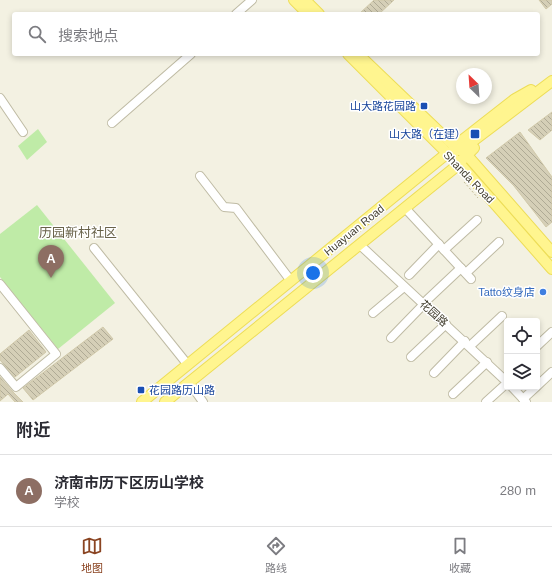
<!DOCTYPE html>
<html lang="zh">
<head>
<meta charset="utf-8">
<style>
  :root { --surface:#fff; --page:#f7f7f7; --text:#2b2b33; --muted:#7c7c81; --line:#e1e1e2; --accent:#8a4422 }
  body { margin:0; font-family:Arial,"Noto Sans SC",sans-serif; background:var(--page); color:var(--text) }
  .controls { position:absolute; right:12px; bottom:12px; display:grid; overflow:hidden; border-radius:4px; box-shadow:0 2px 6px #0003 }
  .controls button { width:36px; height:36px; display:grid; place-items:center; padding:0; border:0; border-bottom:1px solid var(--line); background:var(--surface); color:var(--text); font:20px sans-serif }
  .compass { position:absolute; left:456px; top:68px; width:36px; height:36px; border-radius:50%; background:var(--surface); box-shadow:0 2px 6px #0003; rotate:335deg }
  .you { position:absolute; left:313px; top:273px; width:14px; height:14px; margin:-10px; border:3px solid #fff; border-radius:50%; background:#1a73e8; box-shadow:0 0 0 6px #1a73e833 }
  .badge { display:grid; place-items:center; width:26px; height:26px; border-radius:50%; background:var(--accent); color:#fff; font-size:13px; font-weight:700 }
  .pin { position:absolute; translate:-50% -33px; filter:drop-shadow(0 1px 2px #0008) }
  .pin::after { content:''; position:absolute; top:21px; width:14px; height:12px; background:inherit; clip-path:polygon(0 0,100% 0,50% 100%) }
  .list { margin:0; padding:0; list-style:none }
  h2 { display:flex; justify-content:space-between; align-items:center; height:52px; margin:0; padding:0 16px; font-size:17px }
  h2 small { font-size:13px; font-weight:400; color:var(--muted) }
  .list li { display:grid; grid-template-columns:26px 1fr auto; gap:12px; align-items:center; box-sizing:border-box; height:72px; padding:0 16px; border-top:1px solid var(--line) }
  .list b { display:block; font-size:15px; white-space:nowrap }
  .list p { margin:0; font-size:13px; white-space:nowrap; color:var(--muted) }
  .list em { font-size:13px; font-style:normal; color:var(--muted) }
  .icon { flex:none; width:22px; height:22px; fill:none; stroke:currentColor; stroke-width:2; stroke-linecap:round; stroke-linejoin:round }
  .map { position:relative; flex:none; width:552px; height:402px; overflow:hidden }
  .search { position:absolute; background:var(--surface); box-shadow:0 2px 6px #0003; left:12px; right:12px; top:12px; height:44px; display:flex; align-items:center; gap:10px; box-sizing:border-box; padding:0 14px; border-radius:4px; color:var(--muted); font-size:15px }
  .sheet { height:124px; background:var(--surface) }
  nav { display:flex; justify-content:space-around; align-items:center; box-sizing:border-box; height:56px; border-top:1px solid var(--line); background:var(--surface); font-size:11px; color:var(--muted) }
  nav a { display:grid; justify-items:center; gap:2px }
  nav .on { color:var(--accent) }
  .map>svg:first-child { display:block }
</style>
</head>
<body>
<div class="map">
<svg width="552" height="402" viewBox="0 0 552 402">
  <defs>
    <pattern id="building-back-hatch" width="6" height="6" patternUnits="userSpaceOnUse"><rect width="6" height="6" fill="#d5cfb7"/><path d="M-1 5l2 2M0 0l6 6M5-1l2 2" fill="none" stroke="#afaa95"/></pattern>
  </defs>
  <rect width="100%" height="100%" fill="#f3f1e2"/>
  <g fill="#bfeba7">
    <path d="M38 129 47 142 27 160 18 146Z"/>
    <path d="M37 205 115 303 58 349 0 277V234Z"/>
  </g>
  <g fill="url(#building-back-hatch)" stroke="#d1c9aa">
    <path d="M374 0H394L379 14H359Z"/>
    <path d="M539 0H552V4L546 9Z"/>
    <path d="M552 112V130L540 140 528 130Z"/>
    <path d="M520 132 552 177V222L546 227 514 186 486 158Z"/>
    <path d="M103 327 113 339 33 400 23 388Z"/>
    <path d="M29 330 46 352 15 377 0 360V354Z"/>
    <path d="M0 377 12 391 23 402H15L8 394 0 401Z"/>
  </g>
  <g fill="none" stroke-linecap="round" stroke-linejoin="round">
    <g stroke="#bfbba4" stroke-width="10">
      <g id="minor">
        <path d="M236 14 252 0"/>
        <path d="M0 98 23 132"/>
        <path d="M112 123 191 54"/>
        <path d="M200 176 224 207 236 208 291 281"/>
        <path d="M405 208 471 279"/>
        <path d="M360 245 507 382"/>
        <path d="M94 248 188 365"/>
        <path d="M444 250 477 220"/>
        <path d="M466 273 499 242"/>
        <path d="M409 275 439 244"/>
        <path d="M0 284 56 354 16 387 0 368"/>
        <path d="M427 300 461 268"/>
        <path d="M373 313 404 287"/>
        <path d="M391 338 424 304"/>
        <path d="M470 346 502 316"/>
        <path d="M537 346 552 332"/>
        <path d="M411 357 446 324"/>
        <path d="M434 373 465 341"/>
        <path d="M189 382 203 402"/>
        <path d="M537 386 552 372"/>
        <path d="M512 387 526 402"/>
        <path d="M453 394 487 362"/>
        <path d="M523 399 536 387"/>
        <path d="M486 402 507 383"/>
      </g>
    </g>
    <g stroke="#eddd57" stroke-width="12">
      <g id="major">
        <path d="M294 0 308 14"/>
        <path d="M305 0 319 14"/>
        <path d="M348 54 444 150 459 163 552 269"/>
        <path d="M358 54 452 144 466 154 552 252"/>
        <path d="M449 141 460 142 515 99 531 90"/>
        <path d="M142 402 445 155 465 147 552 81"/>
        <path d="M165 402 453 169 474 148"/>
      </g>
    </g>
    <path stroke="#c2bb95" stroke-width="1" stroke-dasharray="2 2" stroke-linecap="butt" d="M464 182 478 198"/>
    <use href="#minor" stroke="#fff" stroke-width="8"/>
    <use href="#major" stroke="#fff58f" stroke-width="10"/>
  </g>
  <g fill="#1a4fb4" stroke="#fff" stroke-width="1.5">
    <rect x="420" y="102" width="8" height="8" rx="2"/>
    <rect x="470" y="129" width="10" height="10" rx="2"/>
    <rect x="137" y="386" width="8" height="8" rx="2"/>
  </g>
  <circle fill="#3f7fe0" stroke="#fff" stroke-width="1.5" cx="543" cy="292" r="4"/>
  <g text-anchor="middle" stroke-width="3" stroke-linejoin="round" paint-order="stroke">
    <g font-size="11" fill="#164399" stroke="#fff" text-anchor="end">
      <text x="416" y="110">山大路花园路</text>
      <text x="466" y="138">山大路（在建）</text>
      <text x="149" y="394" text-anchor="start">花园路历山路</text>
    </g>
    <g font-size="11" fill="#454132" stroke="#fff">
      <text transform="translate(469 177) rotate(46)" y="4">Shanda Road</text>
      <text transform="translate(354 230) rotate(-39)" y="4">Huayuan Road</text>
      <text transform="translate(434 313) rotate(42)" y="4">花园路</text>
    </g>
    <g font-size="11" fill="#366cbe" stroke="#fff" text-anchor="end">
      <text x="535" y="296">Tatto纹身店</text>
    </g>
    <g font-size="13" fill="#686249" stroke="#fff">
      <text x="78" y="237">历园新村社区</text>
    </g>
  </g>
</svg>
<div class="controls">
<button><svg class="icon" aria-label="locate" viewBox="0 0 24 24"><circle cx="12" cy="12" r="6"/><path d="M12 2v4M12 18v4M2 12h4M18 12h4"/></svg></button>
<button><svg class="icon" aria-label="layers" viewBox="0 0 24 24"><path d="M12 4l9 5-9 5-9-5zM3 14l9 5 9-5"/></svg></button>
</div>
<svg class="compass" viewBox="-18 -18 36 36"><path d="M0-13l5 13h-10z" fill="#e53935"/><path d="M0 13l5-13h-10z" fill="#7c7c81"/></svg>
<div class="you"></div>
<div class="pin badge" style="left:51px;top:278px;background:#8d6e63">A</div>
<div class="search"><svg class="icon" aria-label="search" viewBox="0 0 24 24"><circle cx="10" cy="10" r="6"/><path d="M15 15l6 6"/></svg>搜索地点</div>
</div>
<section class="sheet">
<h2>附近<small></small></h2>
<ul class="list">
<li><span class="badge" style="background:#8d6e63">A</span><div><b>济南市历下区历山学校</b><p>学校</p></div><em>280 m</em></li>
</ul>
</section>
<nav>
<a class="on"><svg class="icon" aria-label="map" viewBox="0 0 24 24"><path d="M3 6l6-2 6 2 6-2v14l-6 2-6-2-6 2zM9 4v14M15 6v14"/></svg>地图</a>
<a><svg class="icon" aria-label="directions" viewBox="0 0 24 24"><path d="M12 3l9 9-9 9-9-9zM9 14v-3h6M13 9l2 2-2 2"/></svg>路线</a>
<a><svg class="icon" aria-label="saved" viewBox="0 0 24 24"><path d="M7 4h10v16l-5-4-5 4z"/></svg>收藏</a>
</nav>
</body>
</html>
